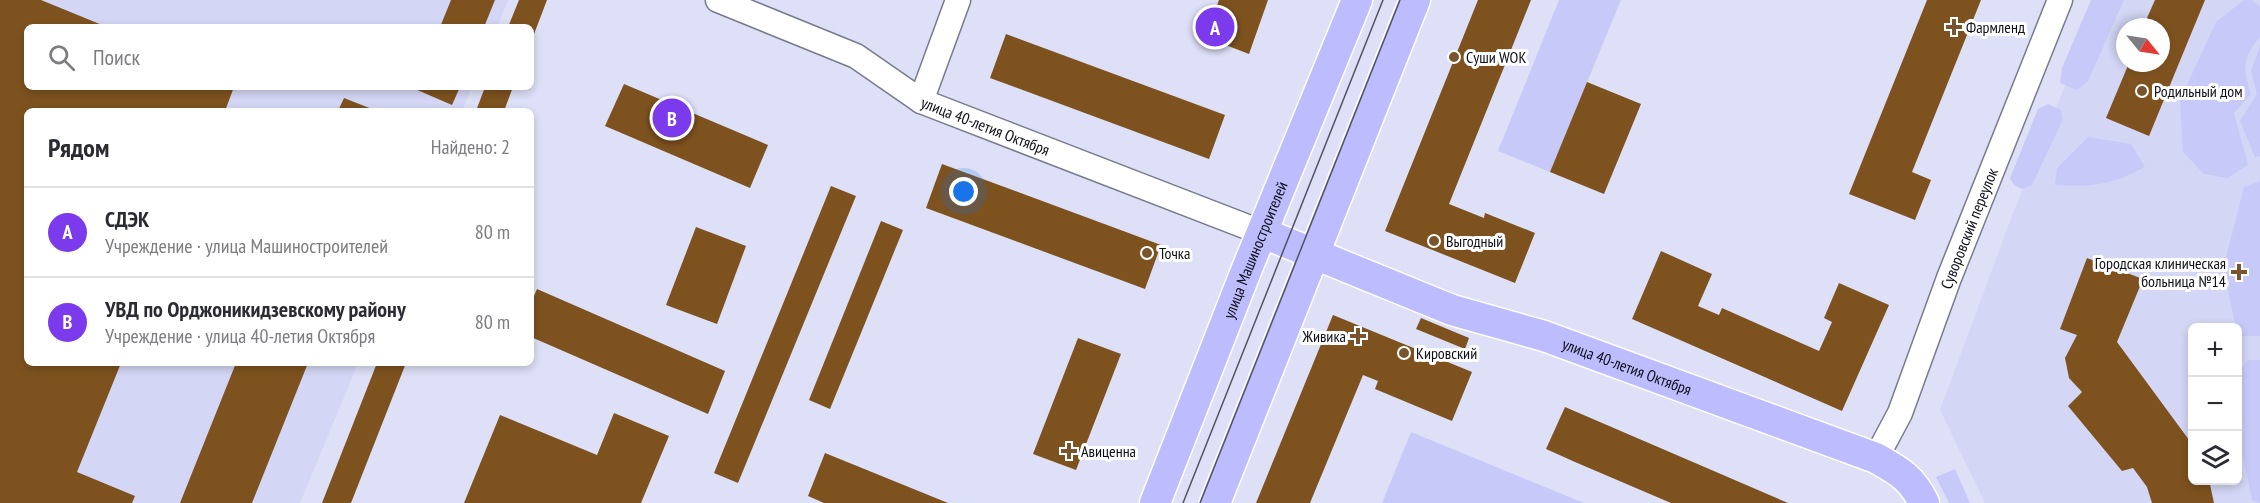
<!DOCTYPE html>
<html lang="ru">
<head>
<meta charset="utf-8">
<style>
  :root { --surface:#fff; --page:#f7f7f7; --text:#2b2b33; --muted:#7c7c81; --line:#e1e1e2; --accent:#7c3aed }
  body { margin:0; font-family:"PT Sans Narrow",sans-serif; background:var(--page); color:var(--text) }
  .controls { position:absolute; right:18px; bottom:18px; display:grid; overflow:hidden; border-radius:9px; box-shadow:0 3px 9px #0003 }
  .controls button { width:54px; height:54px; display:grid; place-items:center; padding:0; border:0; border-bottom:2px solid var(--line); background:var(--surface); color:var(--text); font:30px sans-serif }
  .compass { position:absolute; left:2116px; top:18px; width:54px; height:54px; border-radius:50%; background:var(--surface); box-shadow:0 3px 9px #0003; rotate:120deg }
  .you { position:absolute; left:964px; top:192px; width:21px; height:21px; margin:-15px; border:4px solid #fff; border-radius:50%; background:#1a73e8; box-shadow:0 0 0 9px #1a73e833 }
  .badge { display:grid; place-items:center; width:39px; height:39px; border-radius:50%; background:var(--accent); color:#fff; font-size:20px; font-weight:700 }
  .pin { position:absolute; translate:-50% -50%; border:3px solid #fff; box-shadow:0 2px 6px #0006 }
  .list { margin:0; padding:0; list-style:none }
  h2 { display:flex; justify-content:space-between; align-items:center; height:78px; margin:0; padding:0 24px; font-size:26px }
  h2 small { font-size:20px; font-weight:400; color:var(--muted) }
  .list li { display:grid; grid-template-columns:39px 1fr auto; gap:18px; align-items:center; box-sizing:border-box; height:90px; padding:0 24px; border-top:2px solid var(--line) }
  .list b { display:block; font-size:22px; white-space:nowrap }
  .list p { margin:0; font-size:20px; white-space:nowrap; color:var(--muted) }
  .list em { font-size:20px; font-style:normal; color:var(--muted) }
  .icon { flex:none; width:33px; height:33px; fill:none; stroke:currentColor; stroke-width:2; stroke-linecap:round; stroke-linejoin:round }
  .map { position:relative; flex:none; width:2260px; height:503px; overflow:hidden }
  .search { position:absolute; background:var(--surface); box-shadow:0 3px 9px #0003; left:24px; top:24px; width:510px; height:66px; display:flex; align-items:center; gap:15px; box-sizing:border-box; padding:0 21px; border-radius:9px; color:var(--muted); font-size:22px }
  .panel { position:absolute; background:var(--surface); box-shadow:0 3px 9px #0003; left:24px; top:108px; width:510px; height:258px; border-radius:9px }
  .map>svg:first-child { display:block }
</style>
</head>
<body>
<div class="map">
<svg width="2260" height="503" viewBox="0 0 2260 503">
  <rect width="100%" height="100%" fill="#dde0f6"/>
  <g fill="#d3d6f4" fill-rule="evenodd">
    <path d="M0 0H508L497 27H27V87H472L462 111H27V363H358L300 503H0Z"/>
    <path d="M2100 0H2260V503H1985L1940 410 2012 216ZM2125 27H2161V63H2125ZM2192 328H2238V480H2192Z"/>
  </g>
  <g fill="#c7caf9">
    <path d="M1559 0H1621L1550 172 1498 151Z"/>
    <path d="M2091 0H2124L2088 81 2077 90 2060 83 2062 68Z"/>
    <path d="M2244 0H2252L2260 7V37C2242 57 2243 70 2251 94L2234 113 2248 165 2227 178 2204 174 2183 152 2180 100 2216 22Z"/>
    <path d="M2260 46V156L2255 157 2240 121 2257 94 2251 71Z"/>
    <path d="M2048 104 2061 110 2063 119 2032 185 2022 189 2014 185 2010 178 2038 109Z"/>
    <path d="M2088 137 2131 144 2145 167C2110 185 2094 187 2055 185L2057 168Z"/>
    <path d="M2260 181V336H2238L2223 269 2244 187Z"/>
    <path d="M2247 360H2260V503L2252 500 2241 447 2243 431 2238 383V375Z"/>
    <path d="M1411 432 1584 503H1382Z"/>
    <path d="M1955 469 1970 503H1949L1936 477Z"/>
  </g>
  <g fill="#7d521f">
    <path d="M0 0H41L107 27H27V87H234L225 111H27V363H121L77 472 135 496 132 503H0Z"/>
    <path d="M451 0H495L484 27H440Z"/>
    <path d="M519 0H547L531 42V27H508Z"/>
    <path d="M1219 0H1268L1249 54 1205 37Z"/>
    <path d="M1478 0H1531L1449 204 1484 218 1485 213 1535 233 1515 283 1385 231Z"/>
    <path d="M1927 0H1981L1912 172 1931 180 1915 220 1849 194Z"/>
    <path d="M2155 0H2205L2149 136 2106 118 2129 63H2161V27H2143Z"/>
    <path d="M1006 34 1225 115 1209 159 990 78Z"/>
    <path d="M1587 82 1641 104 1604 194 1550 172Z"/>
    <path d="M624 84 768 145 750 188 605 126Z"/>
    <path d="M416 87H460L452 105 415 89Z"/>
    <path d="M485 87H513L504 111H476Z"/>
    <path d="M344 98 377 111H338Z"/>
    <path d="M942 164 1161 245 1145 289 926 208Z"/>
    <path d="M831 186 856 196 738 483 714 473Z"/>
    <path d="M881 221 903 230 830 409 809 400Z"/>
    <path d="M696 227 746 246 717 324 666 305Z"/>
    <path d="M1661 251 1712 274 1698 306 1719 315 1722 308 1819 351 1832 322 1824 318 1839 283 1889 305 1842 411 1632 319Z"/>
    <path d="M2087 258 2143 279 2117 342 2192 444V480H2209L2214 503H2152L2147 487 2133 468 2122 471 2068 406 2082 392 2069 378 2065 358 2077 335 2060 329Z"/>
    <path d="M537 289 725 371 708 414 531 337V303Z"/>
    <path d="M1333 315 1472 372 1452 421 1375 389 1378 381 1363 375 1310 503H1256Z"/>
    <path d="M1421 318 1469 338 1465 349 1416 329Z"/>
    <path d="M1078 338 1121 354 1076 470 1033 454Z"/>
    <path d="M236 363H308L252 503H180Z"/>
    <path d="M377 363H406L351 503H322Z"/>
    <path d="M1565 407 1788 503H1671L1575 462 1546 449Z"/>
    <path d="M614 413 669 436 641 503H464L500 415 597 455Z"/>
    <path d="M825 453 948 503H824L808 496Z"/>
  </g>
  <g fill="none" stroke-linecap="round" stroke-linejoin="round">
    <g stroke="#787a8e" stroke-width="27">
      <g id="minor">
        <path id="s1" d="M718 0 856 56 921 101 1263 233"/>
        <path d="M921 101 958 0"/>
        <path id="s2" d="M1876 458 1900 413 1949 278 2060 0"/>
      </g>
    </g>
    <g stroke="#fff" stroke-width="33">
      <g id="major">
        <path id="s3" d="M1263 233 1452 310 1544 336 1876 458C1899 471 1912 478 1924 503"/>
        <path id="s4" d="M1155 503 1246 271 1357 0"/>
        <path d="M1215 503 1415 0"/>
      </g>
    </g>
    <use href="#minor" stroke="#fff" stroke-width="24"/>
    <use href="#major" stroke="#bcbcfe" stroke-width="30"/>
    <g stroke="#525460" stroke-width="1.5">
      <path d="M1183 503 1383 0"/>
      <path d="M1200 503 1400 0"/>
    </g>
  </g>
  <g fill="#78552e" stroke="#fff" stroke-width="2">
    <path d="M1951 18h6v6h6v6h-6v6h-6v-6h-6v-6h6z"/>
    <circle cx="1454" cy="57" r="6"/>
    <circle cx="2142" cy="91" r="6"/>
    <circle cx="1434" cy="241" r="6"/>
    <circle cx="1147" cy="253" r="6"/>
    <path d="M2236 263h6v6h6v6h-6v6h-6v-6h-6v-6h6z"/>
    <path d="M1355 327h6v6h6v6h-6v6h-6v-6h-6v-6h6z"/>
    <circle cx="1404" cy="353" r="6"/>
    <path d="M1066 442h6v6h6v6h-6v6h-6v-6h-6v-6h6z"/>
  </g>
  <g text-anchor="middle" stroke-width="6" stroke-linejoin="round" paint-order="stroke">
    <g font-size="16" fill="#0e0f16" stroke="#fff" text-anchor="start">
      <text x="1966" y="33">Фармленд</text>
      <text x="1466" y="63">Суши WOK</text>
      <text x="2154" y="97">Родильный дом</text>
      <text x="1446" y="247">Выгодный</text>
      <text x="1159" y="259">Точка</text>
      <text x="2226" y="269" text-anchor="end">Городская клиническая<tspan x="2226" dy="18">больница №14</tspan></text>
      <text x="1346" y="342" text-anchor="end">Живика</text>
      <text x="1416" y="359">Кировский</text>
      <text x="1081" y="457">Авиценна</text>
    </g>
    <g font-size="16" fill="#0e0f16" stroke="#fff">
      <text dy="6" stroke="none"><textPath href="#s1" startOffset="297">улица 40-летия Октября</textPath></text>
      <text dy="6" stroke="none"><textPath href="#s2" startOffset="248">Суворовский переулок</textPath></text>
      <text dy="6" stroke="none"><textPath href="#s4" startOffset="272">улица Машиностроителей</textPath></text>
      <text dy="6" stroke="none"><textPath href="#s3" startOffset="388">улица 40-летия Октября</textPath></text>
    </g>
  </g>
</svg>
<div class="controls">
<button>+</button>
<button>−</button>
<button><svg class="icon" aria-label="layers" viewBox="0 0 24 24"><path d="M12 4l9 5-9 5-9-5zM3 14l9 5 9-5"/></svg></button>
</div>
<svg class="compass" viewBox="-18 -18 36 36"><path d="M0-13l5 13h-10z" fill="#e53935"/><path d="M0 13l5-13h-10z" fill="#7c7c81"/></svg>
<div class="you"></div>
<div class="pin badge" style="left:1215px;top:27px">A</div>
<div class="pin badge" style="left:672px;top:118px">B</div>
<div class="search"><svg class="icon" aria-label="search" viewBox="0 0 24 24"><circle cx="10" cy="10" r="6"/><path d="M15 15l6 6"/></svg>Поиск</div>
<section class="panel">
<h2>Рядом<small>Найдено: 2</small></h2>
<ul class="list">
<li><span class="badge">A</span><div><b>СДЭК</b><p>Учреждение · улица Машиностроителей</p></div><em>80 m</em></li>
<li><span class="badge">B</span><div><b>УВД по Орджоникидзевскому району</b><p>Учреждение · улица 40-летия Октября</p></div><em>80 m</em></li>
</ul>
</section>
</div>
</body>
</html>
